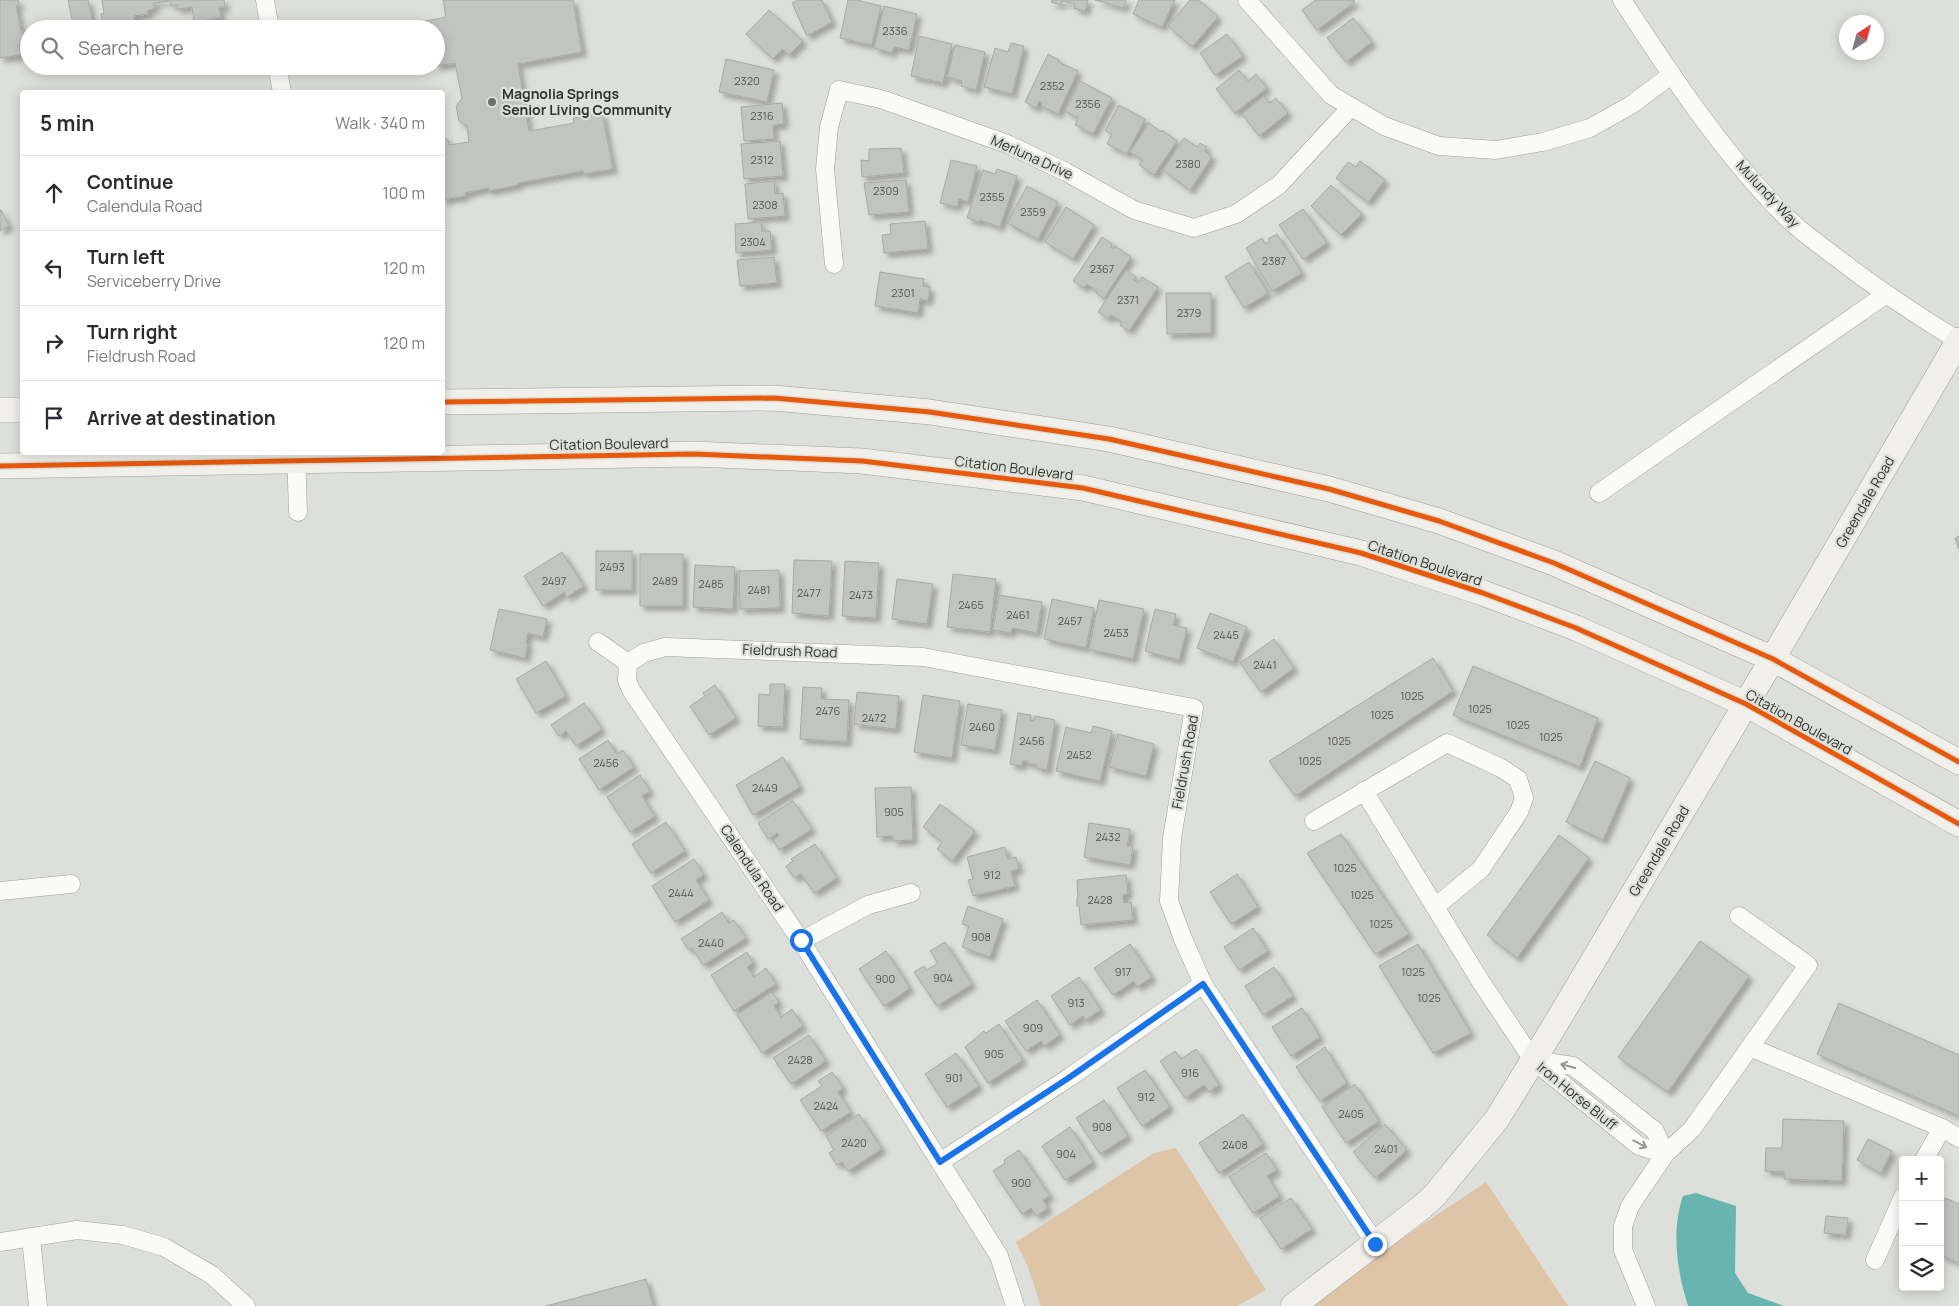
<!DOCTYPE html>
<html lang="en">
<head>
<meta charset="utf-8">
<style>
  :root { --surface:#fff; --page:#f2f2f3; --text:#2b2b33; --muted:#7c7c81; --line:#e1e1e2 }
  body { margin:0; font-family:Manrope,sans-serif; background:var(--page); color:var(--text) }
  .controls { position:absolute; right:15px; bottom:15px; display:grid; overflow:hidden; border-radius:5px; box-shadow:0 2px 12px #0003 }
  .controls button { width:45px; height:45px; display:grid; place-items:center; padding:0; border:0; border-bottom:1px solid var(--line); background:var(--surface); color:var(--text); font:25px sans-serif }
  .compass { position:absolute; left:1839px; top:15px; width:45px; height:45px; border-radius:50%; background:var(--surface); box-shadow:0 2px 12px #0003; rotate:36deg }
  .stop { position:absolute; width:15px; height:15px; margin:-11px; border:4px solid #1a73e8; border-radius:50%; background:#fff }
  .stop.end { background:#1a73e8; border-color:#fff; box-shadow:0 1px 5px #0008 }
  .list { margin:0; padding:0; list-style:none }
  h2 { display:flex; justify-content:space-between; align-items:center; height:65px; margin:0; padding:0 20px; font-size:21px }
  h2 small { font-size:16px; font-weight:400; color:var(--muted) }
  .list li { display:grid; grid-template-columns:32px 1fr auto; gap:15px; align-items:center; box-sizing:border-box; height:75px; padding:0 20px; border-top:1px solid var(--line) }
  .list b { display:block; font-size:19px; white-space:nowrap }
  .list p { margin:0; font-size:16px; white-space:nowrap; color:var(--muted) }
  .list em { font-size:16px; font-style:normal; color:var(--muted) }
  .icon { flex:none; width:28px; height:28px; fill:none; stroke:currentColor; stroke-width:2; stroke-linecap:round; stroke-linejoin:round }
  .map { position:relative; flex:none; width:1959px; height:1306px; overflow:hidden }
  .search { position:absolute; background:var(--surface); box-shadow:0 2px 12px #0003; left:20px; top:20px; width:425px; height:55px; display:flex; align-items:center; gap:12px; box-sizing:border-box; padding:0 18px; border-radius:28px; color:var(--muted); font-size:19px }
  .panel { position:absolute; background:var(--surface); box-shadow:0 2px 12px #0003; left:20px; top:90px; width:425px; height:365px; border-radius:5px }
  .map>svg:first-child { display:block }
</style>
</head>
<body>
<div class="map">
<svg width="1959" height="1306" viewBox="0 0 1959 1306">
  <defs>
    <filter id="shadow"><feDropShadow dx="4.5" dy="4.5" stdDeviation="2.5" flood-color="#0004"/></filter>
  </defs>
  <rect width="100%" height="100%" fill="#dddfda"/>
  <g fill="#dec5a8">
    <path d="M1176 1148 1266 1290 1237 1306H1041L1028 1267 1016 1242 1154 1153Z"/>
    <path d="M1486 1182 1568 1306H1310L1365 1263Z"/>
  </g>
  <path fill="#67b4b0" d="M1696 1193 1736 1206 1735 1273 1748 1293 1784 1306H1688C1677 1271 1671 1231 1683 1196Z"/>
  <g fill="#c2c4c1" stroke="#a8aaa7" filter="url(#shadow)">
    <path d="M0 0H18L19 5H16L21 31 23 30 25 43 19 44 21 55 0 58Z"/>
    <path d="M68 0H88L94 29H74Z"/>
    <path d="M102 0H224L225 7H219L221 18 194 22 192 7 178 9V5L171 6 170 1 154 3V9L147 10 148 14 134 16 136 29H110L109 24 103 25 101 14 104 13Z"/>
    <path d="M443 0H573L582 52 518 64 529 131 574 123 573 118 602 113 613 169 584 174 583 171 518 183V185L489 191 488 188 465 193V196L442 200V136L448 140 449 145 469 142 467 126 459 121 456 106 462 98 455 63 436 66V29H424L422 22 446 17Z"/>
    <path d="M798 0H822L832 22 807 36 792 3Z"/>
    <path d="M848 0H857L881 6 872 45 840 38Z"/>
    <path d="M1052 0H1088L1085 11 1074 8 1075 4 1062 1 1061 5 1051 2Z"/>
    <path d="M1095 0H1126L1124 8Z"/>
    <path d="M1139 0H1175L1162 27 1133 14Z"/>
    <path d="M1190 0H1199L1218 17 1192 47 1168 26Z"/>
    <path d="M1315 0H1353L1355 2 1317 30 1302 10Z"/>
    <path d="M884 6 917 14 909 50 894 47 892 53 874 48Z"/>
    <path d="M769 10 803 41 789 55 782 49 773 59 746 34Z"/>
    <path d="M1353 18 1372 42 1346 62 1327 38Z"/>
    <path d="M1227 34 1243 56 1215 75 1200 53Z"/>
    <path d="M919 36 952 44 943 83 911 76Z"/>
    <path d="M1011 43 1024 46 1012 94 984 87 995 48 1008 52Z"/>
    <path d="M955 45 985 52 976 90 961 86 962 81 947 77Z"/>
    <path d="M1048 54 1059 60 1058 62 1078 71 1058 114 1041 106 1042 103 1039 101 1036 108 1025 102Z"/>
    <path d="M726 59 774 70 767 102 719 92Z"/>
    <path d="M1239 70 1248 81 1256 74 1267 88 1235 113 1216 89Z"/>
    <path d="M1080 81 1112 98 1093 134 1075 125 1078 118 1065 111Z"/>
    <path d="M1264 96 1270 103 1276 98 1288 113 1259 136 1242 114Z"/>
    <path d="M782 103 784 124 773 125 774 139 744 141 741 107Z"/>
    <path d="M1119 105 1145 119 1127 154 1107 144 1112 134 1105 131Z"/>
    <path d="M1149 123 1161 132 1162 130 1177 141 1154 175 1139 165 1143 160 1130 152Z"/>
    <path d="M1184 138 1197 147 1200 143 1207 147 1204 151 1212 157 1190 190 1163 170Z"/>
    <path d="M780 141 783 176 744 179 741 144Z"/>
    <path d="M901 148 904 173 862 177 861 160 869 161V149Z"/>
    <path d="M951 160 977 166 968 202 959 199 957 207 940 203Z"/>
    <path d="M1360 161 1385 180 1368 202 1336 178 1348 162 1356 167Z"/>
    <path d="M997 169 1017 176 1000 227 980 220 979 222 967 218 983 170 995 174Z"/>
    <path d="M906 180 909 212 869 215 864 183Z"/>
    <path d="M774 181 775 194 783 193 785 216 748 219 745 184Z"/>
    <path d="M1331 185 1362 214 1341 235 1311 206Z"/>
    <path d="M1027 186 1058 202 1038 239 1007 223Z"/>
    <path d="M1066 207 1094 225 1073 259 1045 242Z"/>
    <path d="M1303 209 1327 243 1303 259 1279 225Z"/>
    <path d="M1 210 9 226 0 231V211Z"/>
    <path d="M925 221 928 249 884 253 882 235 891 234 890 224Z"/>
    <path d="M761 222 762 231H770L772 250 736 253 735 224Z"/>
    <path d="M1277 234 1302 273 1272 291 1246 248 1262 238 1265 244 1270 241 1268 239Z"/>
    <path d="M1102 237 1112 244 1111 247 1114 249 1115 246 1131 257 1104 298 1096 293 1097 291 1087 284 1084 288 1073 281Z"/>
    <path d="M774 257 777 283 740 286 737 260Z"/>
    <path d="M1249 262 1268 293 1244 308 1225 277Z"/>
    <path d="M1126 270 1136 277 1133 280 1138 283 1142 277 1158 287 1129 331 1120 325 1122 322 1111 315 1108 319 1098 312Z"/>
    <path d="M880 272 924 279 923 286 930 287 928 301 920 299 918 313 875 306Z"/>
    <path d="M1166 293H1211V333L1167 334Z"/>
    <path d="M1959 536V549L1955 538Z"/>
    <rect x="596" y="551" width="36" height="39"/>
    <path d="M562 552 584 586 567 597 564 592 543 606 524 576Z"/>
    <rect x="640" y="554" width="43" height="52"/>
    <path d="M794 560 832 561 829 616 792 613Z"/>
    <path d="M845 561 879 563 876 618 842 616Z"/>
    <path d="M695 565 735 567 733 609 693 607Z"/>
    <path d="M779 570 780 608 740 609 739 571Z"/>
    <path d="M953 574 996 579 990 632 947 627Z"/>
    <path d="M897 579 933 584 927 624 892 619Z"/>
    <path d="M999 595 1042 602 1037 633 1012 628 1011 633 993 630Z"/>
    <path d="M1052 599 1094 608 1086 648 1044 639Z"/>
    <path d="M1099 600 1144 609 1133 659 1089 649Z"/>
    <path d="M499 609 547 619 543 637 528 633 526 643 528 644 525 658 490 650Z"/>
    <path d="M1155 609 1176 614 1173 625 1187 628 1179 660 1145 651Z"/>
    <path d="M1210 613 1247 627 1233 662 1197 648Z"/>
    <path d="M1274 639 1294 668 1261 692 1240 663Z"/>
    <path d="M1433 658 1453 691 1295 796 1269 761Z"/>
    <path d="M546 661 566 696 536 713 516 679Z"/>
    <path d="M1473 666 1598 718 1580 767 1453 715Z"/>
    <path d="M770 684H785L783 727 758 726 759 694 770 695Z"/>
    <path d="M715 685 736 718 709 735 690 706 705 696 703 693Z"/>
    <path d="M803 687 822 688 821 699 849 700 847 742 800 739Z"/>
    <path d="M857 692 899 696 896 729 854 724Z"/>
    <path d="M923 695 960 701 952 758 914 752Z"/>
    <path d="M584 703 602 729 576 746 566 731 559 736 551 725Z"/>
    <path d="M968 704 1002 710 995 750 961 745Z"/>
    <path d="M1018 713 1031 715 1030 720 1034 721 1035 716 1055 720 1047 770 1037 768V765L1027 763 1028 761H1023L1022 766 1010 764Z"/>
    <path d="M1093 726 1112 731 1100 781 1056 771 1066 727 1091 733Z"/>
    <path d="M1118 734 1154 744 1146 776 1109 767Z"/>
    <path d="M608 740 617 754 623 750 634 767 599 790 579 759Z"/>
    <path d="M783 757 800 787 753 815 736 785Z"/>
    <path d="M1595 761 1630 778 1603 840 1566 822Z"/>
    <path d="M640 775 650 791 642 796 655 816 630 832 607 797Z"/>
    <path d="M911 787 913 840 893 841V836L877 837 875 788Z"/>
    <path d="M793 801 812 829 779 850 773 840 779 836 777 833 768 839 758 823Z"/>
    <path d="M940 804 975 831 952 861 937 849 942 842 923 827Z"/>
    <path d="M666 822 685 851 651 873 632 844Z"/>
    <path d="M1089 823 1130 829 1127 846H1133L1130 865 1084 857Z"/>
    <path d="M1341 834 1409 934 1375 954 1307 853Z"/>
    <path d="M1559 835 1589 858 1517 958 1487 935Z"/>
    <path d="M815 844 837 878 814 893 801 874 794 878 786 866 793 861 791 859Z"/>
    <path d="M1005 847 1008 859 1016 857 1019 869 1011 871 1015 886 973 896 968 880 973 879 967 857Z"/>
    <path d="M694 859 704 875 696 880 709 900 675 922 652 886Z"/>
    <path d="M1237 874 1258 907 1231 924 1210 892Z"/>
    <path d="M1126 875 1128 894 1123 895 1124 903 1131 902 1133 920 1081 925 1079 906H1077V898L1078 897 1077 880Z"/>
    <path d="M968 906 1003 919 990 957 962 947 969 926 962 924Z"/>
    <path d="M722 912 729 923 734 920 746 938 703 965 692 948 689 950 681 939Z"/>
    <path d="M1253 928 1268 951 1239 970 1224 947Z"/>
    <path d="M1700 941 1749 976 1668 1092 1618 1057Z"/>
    <path d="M945 942 972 984 937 1006 914 972 924 966 927 970 938 963 930 951Z"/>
    <path d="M1130 944 1152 977 1137 987 1134 981 1113 995 1094 968Z"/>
    <path d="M1418 944 1471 1033 1433 1053 1379 966Z"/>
    <path d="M886 951 910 988 884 1006 859 969Z"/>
    <path d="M747 952 753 963 747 967 754 977 766 968 776 984 734 1011 711 975Z"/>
    <path d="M1274 967 1293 996 1263 1015 1245 986Z"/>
    <path d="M1079 977 1101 1010 1085 1020 1083 1016 1070 1025 1051 996Z"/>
    <path d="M772 992 779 1002 774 1006 781 1017 792 1009 803 1026 762 1053 737 1015Z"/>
    <path d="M1037 1000 1060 1035 1044 1046 1041 1041 1026 1051 1005 1021Z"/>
    <path d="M1839 1003 1959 1055V1116L1817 1054Z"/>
    <path d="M1302 1008 1320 1037 1291 1056 1272 1027Z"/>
    <path d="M999 1024 1023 1060 988 1083 965 1047 984 1031 986 1033Z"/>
    <path d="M809 1035 826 1061 791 1084 773 1058Z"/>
    <path d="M1325 1047 1347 1083 1320 1101 1296 1067Z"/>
    <path d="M1196 1049 1219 1085 1209 1092 1204 1085 1185 1098 1160 1061 1175 1051 1181 1059Z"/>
    <path d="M956 1053 979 1086 947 1107 925 1074Z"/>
    <path d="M1145 1070 1170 1107 1142 1126 1117 1088Z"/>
    <path d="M832 1072 843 1088 838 1092 851 1112 821 1131 800 1100 822 1086 818 1081Z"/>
    <path d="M1355 1084 1379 1121 1346 1143 1322 1107Z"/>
    <path d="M1104 1100 1128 1136 1100 1154 1076 1118Z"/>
    <path d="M859 1114 882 1149 848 1171 842 1162 837 1165 829 1153 834 1150 826 1136Z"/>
    <path d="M1243 1114 1263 1144 1219 1173 1199 1143Z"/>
    <path d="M1783 1119 1844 1121 1842 1181 1784 1179V1172L1765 1171 1766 1148H1782Z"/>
    <path d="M1385 1124 1407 1150 1375 1178 1353 1152Z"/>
    <path d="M1070 1127 1093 1162 1065 1180 1042 1146Z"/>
    <path d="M1868 1139 1892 1151 1881 1173 1857 1160Z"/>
    <path d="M1019 1150 1050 1196 1043 1200 1048 1208 1036 1216 1031 1208 1022 1214 993 1171 1005 1163 1004 1160Z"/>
    <path d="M1266 1153 1277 1170 1267 1176 1280 1196 1253 1213 1229 1177Z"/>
    <path d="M1291 1198 1312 1229 1281 1249 1260 1218Z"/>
    <path d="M1945 1198 1959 1204V1263L1940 1255V1209Z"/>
    <path d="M1826 1216 1848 1218 1846 1235 1824 1233Z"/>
    <path d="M646 1279 653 1306H546Z"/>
  </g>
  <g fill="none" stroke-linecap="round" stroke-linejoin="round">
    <g stroke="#9ea09c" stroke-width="19">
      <g id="street">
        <path d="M265 0 270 29"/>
        <path d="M1247 0 1331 95 1384 126 1439 146 1496 150 1543 142 1590 128 1631 105 1671 75"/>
        <path d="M1622 0C1671 75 1721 151 1784 215 1800 231 1819 244 1837 258 1877 289 1916 315 1959 341"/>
        <path d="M277 66 282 92"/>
        <path d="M834 264 825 169 829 127 839 90 881 99 1007 144 1066 172 1134 210 1194 228 1236 214 1279 185 1351 107"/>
        <path d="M296 452 298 512"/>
        <path d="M1599 493 1885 295"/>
        <path d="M598 642 628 663"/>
        <path d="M628 663 644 653 665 647 923 657 1194 708 1172 838 1169 901 1183 939 1203 984 1375 1243"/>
        <path d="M628 663 627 680 631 690 801 941 999 1256 1015 1306"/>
        <path d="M1364 791 1481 982 1533 1060 1639 1146 1665 1154 1655 1131 1573 1066 1533 1060"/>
        <path d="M1314 821 1447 743 1501 768 1518 779 1524 798 1519 812 1481 869 1435 907"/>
        <path d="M0 891 71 884"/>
        <path d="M801 941 868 905 911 893"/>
        <path d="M1750 1047 1942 1128 1959 1138"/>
        <path d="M1924 1160 1942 1128"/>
        <path d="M940 1162 1070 1077 1203 984"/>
        <path d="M31 1238 38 1306"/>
        <path d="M0 1242 77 1230 123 1235 164 1247 212 1275 246 1306"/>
        <path d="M1875 1260 1903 1197"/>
        <path d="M1646 1306 1623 1250V1226L1630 1206 1665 1154 1692 1129 1808 965 1739 916"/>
      </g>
    </g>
    <g stroke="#9ea09c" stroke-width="26">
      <g id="secondary">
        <path d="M442 402 774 398 930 412 1109 439 1329 489 1439 521 1554 563 1773 659 1959 762"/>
        <path d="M0 410H22"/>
        <path d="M0 466 694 454 862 461 1083 488 1361 553 1483 593 1576 628 1746 704 1959 824"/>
        <path d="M1293 1306 1422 1207 1435 1195 1497 1119 1555 1025 1746 704 1959 340"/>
      </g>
    </g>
    <use href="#street" stroke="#fafaf9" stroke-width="18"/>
    <use href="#secondary" stroke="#f0efe9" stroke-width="25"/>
    <g stroke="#dde0d9" stroke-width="8">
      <g id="cycleway">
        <path d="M442 402 774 398 930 412 1109 439 1329 489 1439 521 1554 563 1773 659 1959 762"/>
        <path d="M0 466 694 454 862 461 1083 488 1361 553 1483 593 1576 628 1746 704 1959 824"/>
      </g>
    </g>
    <use href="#cycleway" stroke="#e8590c" stroke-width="5"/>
  </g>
  <defs><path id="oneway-shaft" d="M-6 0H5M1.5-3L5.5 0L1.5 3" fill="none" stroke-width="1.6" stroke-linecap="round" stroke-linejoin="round" transform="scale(1.25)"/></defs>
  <g stroke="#959694">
    <use href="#oneway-shaft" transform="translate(1568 1066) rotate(-165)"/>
    <use href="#oneway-shaft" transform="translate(1640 1144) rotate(28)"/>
  </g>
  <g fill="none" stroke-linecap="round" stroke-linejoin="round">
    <path stroke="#1a73e8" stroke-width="6" d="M801 940 940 1162 1070 1077 1203 984 1375 1244"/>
  </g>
  <circle fill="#6d6f6b" stroke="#dde0d9" stroke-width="2" cx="492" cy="102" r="5"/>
  <g text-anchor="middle" stroke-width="4.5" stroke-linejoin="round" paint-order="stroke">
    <g font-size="11" fill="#545654">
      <text x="895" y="35">2336</text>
      <text x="747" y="85">2320</text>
      <text x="1052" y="90">2352</text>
      <text x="1088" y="108">2356</text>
      <text x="762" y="120">2316</text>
      <text x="762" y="164">2312</text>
      <text x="1188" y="168">2380</text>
      <text x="886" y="195">2309</text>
      <text x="992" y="201">2355</text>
      <text x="765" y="209">2308</text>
      <text x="1033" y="216">2359</text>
      <text x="753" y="246">2304</text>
      <text x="1274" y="265">2387</text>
      <text x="1102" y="273">2367</text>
      <text x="903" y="297">2301</text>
      <text x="1128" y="304">2371</text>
      <text x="1189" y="317">2379</text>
      <text x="612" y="571">2493</text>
      <text x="554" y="585">2497</text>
      <text x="665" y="585">2489</text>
      <text x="711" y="588">2485</text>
      <text x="759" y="594">2481</text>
      <text x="809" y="597">2477</text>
      <text x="861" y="599">2473</text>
      <text x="971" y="609">2465</text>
      <text x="1018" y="619">2461</text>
      <text x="1070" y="625">2457</text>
      <text x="1116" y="637">2453</text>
      <text x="1226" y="639">2445</text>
      <text x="1265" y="669">2441</text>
      <text x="1412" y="700">1025</text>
      <text x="1480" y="713">1025</text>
      <text x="828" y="715">2476</text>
      <text x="1382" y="719">1025</text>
      <text x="874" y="722">2472</text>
      <text x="1518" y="729">1025</text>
      <text x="982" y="731">2460</text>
      <text x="1551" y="741">1025</text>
      <text x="1032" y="745">2456</text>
      <text x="1339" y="745">1025</text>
      <text x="1079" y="759">2452</text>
      <text x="1310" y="765">1025</text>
      <text x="606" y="767">2456</text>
      <text x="765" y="792">2449</text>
      <text x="894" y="816">905</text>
      <text x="1108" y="841">2432</text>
      <text x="1345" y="872">1025</text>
      <text x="992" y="879">912</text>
      <text x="681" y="897">2444</text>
      <text x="1362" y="899">1025</text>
      <text x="1100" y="904">2428</text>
      <text x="1381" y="928">1025</text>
      <text x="981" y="941">908</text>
      <text x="711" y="947">2440</text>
      <text x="1123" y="976">917</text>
      <text x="1413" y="976">1025</text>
      <text x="943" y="982">904</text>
      <text x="885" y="983">900</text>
      <text x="1429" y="1002">1025</text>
      <text x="1076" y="1007">913</text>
      <text x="1033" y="1032">909</text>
      <text x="994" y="1058">905</text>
      <text x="800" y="1064">2428</text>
      <text x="1190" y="1077">916</text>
      <text x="954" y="1082">901</text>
      <text x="1146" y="1101">912</text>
      <text x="826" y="1110">2424</text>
      <text x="1351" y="1118">2405</text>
      <text x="1102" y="1131">908</text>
      <text x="854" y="1147">2420</text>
      <text x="1235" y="1149">2408</text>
      <text x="1386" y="1153">2401</text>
      <text x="1066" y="1158">904</text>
      <text x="1021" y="1187">900</text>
    </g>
    <g font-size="14" font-weight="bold" fill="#30322f" stroke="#dde0d9" text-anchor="start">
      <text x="502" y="99">Magnolia Springs<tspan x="502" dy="16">Senior Living Community</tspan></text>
    </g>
    <g font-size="14" fill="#30322f" stroke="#dde0d9">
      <text transform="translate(1032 157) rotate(24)" y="5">Merluna Drive</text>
      <text transform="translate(1768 194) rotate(47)" y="5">Mulundy Way</text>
      <text transform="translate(609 444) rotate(-1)" y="5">Citation Boulevard</text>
      <text transform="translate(1014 468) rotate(7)" y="5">Citation Boulevard</text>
      <text transform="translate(1865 502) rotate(-60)" y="5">Greendale Road</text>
      <text transform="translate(1425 563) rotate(18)" y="5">Citation Boulevard</text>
      <text transform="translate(790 651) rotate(2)" y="5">Fieldrush Road</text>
      <text transform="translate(1799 722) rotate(29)" y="5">Citation Boulevard</text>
      <text transform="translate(1185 762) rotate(-80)" y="5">Fieldrush Road</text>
      <text transform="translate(1659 851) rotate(-59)" y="5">Greendale Road</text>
      <text transform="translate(752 868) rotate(56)" y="5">Calendula Road</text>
      <text transform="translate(1577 1096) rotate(39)" y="5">Iron Horse Bluff</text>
    </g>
  </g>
</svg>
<div class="controls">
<button>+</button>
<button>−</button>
<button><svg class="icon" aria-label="layers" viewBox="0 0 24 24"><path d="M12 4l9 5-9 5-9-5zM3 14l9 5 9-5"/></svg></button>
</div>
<svg class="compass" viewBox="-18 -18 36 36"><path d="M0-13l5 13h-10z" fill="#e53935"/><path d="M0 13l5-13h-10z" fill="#7c7c81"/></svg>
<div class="stop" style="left:801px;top:940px"></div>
<div class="stop end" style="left:1375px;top:1244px"></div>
<div class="search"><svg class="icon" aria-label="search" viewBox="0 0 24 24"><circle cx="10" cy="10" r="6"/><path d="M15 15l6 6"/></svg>Search here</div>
<section class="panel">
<h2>5 min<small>Walk · 340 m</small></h2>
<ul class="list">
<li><svg class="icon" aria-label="ahead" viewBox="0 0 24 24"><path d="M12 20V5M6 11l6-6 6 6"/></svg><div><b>Continue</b><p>Calendula Road</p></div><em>100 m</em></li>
<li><svg class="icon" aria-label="left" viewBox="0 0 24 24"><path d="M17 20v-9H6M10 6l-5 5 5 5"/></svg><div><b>Turn left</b><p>Serviceberry Drive</p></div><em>120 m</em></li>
<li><svg class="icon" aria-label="right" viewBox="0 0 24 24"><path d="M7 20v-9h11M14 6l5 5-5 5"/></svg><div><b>Turn right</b><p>Fieldrush Road</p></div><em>120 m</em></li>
<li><svg class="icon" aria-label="arrive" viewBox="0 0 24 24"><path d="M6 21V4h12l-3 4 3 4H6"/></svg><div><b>Arrive at destination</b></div></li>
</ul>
</section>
</div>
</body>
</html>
